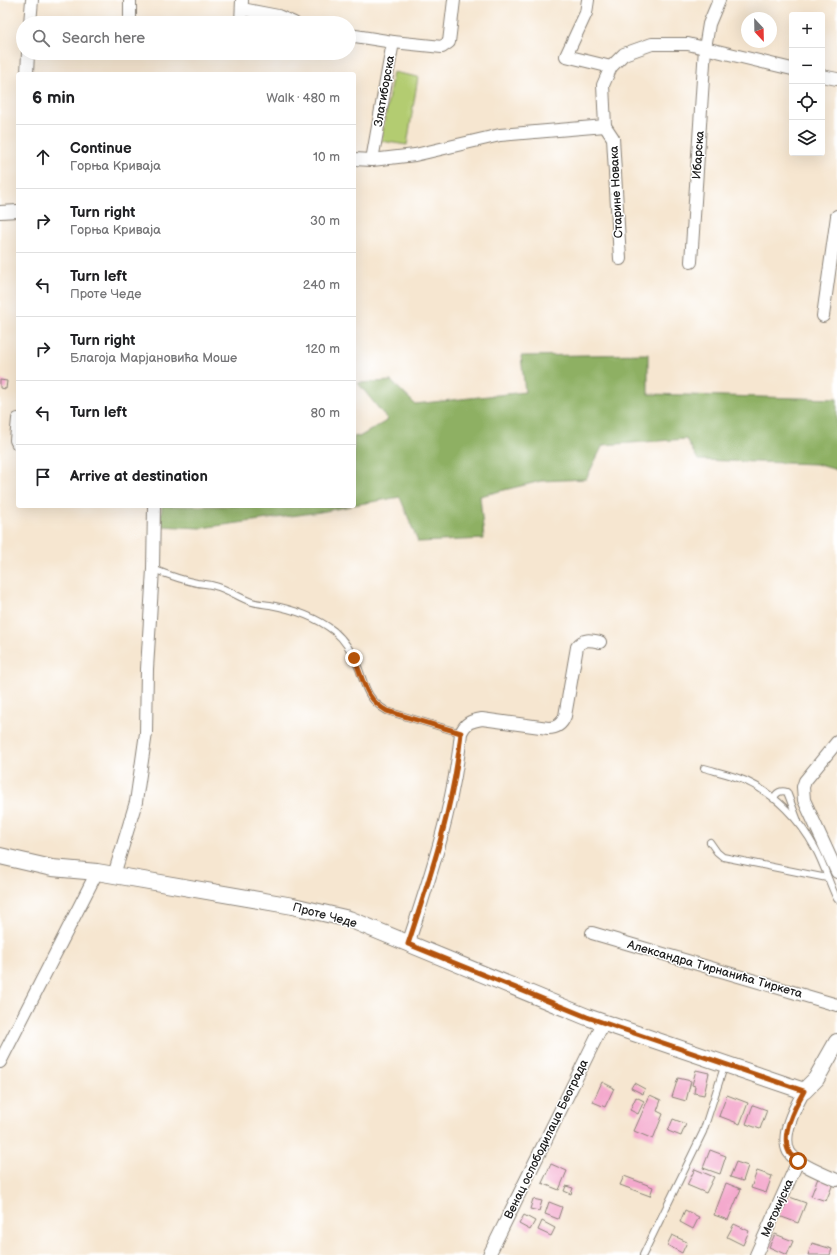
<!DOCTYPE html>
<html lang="en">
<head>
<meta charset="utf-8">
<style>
  :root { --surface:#fff; --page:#f2f2f2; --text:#202124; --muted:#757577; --line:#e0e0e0 }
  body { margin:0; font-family:"Balsamiq Sans",sans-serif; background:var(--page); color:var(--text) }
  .controls { position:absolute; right:12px; top:12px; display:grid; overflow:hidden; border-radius:4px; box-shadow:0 4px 16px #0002 }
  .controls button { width:36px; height:36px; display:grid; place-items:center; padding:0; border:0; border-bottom:1px solid var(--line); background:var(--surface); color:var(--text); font:20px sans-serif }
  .compass { position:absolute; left:741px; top:12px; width:36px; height:36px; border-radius:50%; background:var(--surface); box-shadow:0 4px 16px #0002; rotate:158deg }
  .stop { position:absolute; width:12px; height:12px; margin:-9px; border:3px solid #b45309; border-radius:50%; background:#fff }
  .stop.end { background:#b45309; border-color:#fff; box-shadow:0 1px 4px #0008 }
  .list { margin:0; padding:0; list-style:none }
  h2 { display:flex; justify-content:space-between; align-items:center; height:52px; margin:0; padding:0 16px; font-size:17px }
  h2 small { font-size:13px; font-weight:400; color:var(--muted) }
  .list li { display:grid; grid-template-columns:26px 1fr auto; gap:12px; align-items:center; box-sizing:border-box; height:64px; padding:0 16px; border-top:1px solid var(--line) }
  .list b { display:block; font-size:15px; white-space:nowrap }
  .list p { margin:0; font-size:13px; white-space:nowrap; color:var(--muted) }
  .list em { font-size:13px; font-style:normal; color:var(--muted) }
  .icon { flex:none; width:22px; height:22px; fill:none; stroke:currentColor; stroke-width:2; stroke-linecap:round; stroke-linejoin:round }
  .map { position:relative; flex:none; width:837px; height:1255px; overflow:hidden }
  .search { position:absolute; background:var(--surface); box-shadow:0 4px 16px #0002; left:16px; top:16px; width:340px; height:44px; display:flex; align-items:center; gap:10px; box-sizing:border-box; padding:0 14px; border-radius:22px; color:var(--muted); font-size:15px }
  .panel { position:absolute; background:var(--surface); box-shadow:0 4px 16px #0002; left:16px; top:72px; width:340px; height:436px; border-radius:4px }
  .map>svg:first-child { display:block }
</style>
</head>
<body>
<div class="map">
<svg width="837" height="1255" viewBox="0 0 837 1255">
  <rect width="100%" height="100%" fill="#fff"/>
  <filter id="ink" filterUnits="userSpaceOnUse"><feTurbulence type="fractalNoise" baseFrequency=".025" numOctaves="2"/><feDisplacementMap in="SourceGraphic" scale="8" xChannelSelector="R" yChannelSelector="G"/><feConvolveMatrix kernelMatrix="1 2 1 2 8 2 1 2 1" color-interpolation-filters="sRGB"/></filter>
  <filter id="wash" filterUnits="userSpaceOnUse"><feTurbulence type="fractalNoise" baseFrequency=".012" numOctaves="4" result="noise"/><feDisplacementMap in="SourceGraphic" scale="16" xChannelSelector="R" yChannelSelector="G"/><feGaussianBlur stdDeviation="0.9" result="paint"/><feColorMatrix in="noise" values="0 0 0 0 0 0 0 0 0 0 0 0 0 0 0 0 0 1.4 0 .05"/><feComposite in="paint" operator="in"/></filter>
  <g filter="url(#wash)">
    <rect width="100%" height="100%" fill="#f6e6d0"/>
    <path fill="#b3cc71" stroke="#687446" d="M393 72 418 77 407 145 381 141Z"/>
    <g fill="#8eb063" stroke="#556640">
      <path d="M648 354V394L837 399V470L816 464 698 460 686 439 603 445 586 479 541 481 480 496 484 539 418 542 400 497 354 505V436L359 437 388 420 358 383 391 381 415 404 525 392 521 356Z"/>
      <path d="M162 506H351L320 512 201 528 160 526Z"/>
    </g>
    <g id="blocks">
      <g fill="#f4a9cd">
        <path d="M0 380 7 381 6 389 0 388Z"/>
        <path d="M696 1070 709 1073 704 1095 694 1093 695 1086 692 1085Z"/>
        <path d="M678 1078 691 1081 686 1101 672 1097Z"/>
        <path d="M602 1082 614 1088 605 1107 593 1102Z"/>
        <path d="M634 1083 645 1089 643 1094 631 1088Z"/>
        <path d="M650 1095 661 1100 657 1111 663 1114 653 1139 634 1131Z"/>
        <path d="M727 1095 748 1103 740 1124 719 1116Z"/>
        <path d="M636 1097 644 1101 638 1114 630 1110Z"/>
        <path d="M753 1105 767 1110 760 1129 746 1124Z"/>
        <path d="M673 1119 686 1124 681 1136 668 1131Z"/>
        <path d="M710 1150 726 1156 720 1174 703 1168Z"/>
        <path d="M736 1162 748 1166 743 1181 730 1177Z"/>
        <path d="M551 1164 567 1171 559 1190 542 1183Z"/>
        <path d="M695 1169 714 1177 706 1193 687 1185Z"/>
        <path d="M757 1171 772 1176 766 1193 751 1188Z"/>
        <path d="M624 1176 653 1187 650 1196 620 1185Z"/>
        <path d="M818 1178 833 1184 826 1201 811 1196Z"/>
        <path d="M726 1183 741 1189 728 1220 714 1215Z"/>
        <path d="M566 1186 573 1188 571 1194 564 1191Z"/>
        <path d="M787 1196 806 1203 798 1223 779 1216Z"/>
        <path d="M533 1199 542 1201 539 1211 530 1209Z"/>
        <path d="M549 1202 562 1207 558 1219 545 1214Z"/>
        <path d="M685 1210 699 1217 693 1229 680 1222Z"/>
        <path d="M524 1215 535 1221 530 1230 519 1224Z"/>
        <path d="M542 1221 555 1228 551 1236 538 1230Z"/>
        <path d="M734 1224 749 1231 743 1245 727 1237Z"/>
        <path d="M775 1234 793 1241 787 1255 769 1247Z"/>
        <path d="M672 1235 687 1242 682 1253 667 1245Z"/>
        <path d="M812 1243 832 1249 830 1255H808Z"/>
      </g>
    </g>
  </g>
  <g filter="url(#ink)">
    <use href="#blocks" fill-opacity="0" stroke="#898176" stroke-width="1"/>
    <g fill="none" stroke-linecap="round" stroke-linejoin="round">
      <g stroke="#898176" stroke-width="8">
        <g id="service">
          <path d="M153 569C168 575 182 580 197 583 203 584 209 584 215 586 228 589 239 598 252 602 258 604 264 604 270 605 292 609 316 617 334 631 346 641 354 656 359 669 366 689 368 700 387 711L461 733"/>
          <path d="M704 768C718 772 733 775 746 781 775 794 800 820 815 848 824 864 829 883 837 899"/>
          <path d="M774 799C776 792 781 790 787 792L798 821"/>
          <path d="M710 842 717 852 723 857 827 878"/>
          <path d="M643 1255 703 1132 725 1064"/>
        </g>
      </g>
      <g stroke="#898176" stroke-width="14">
        <g id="minor">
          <path d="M130 0V23"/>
          <path d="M588 0 586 13 566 56 611 67"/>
          <path d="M242 9 278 16 294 23"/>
          <path d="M30 23 32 0"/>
          <path d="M241 23 242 0"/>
          <path d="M349 35 393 42 372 160"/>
          <path d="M393 42 442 47 449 42 454 0"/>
          <path d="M27 74 28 53"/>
          <path d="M822 76 837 79"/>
          <path d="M605 126 613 138 620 259"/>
          <path d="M354 159 372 160 415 155 500 135 605 126 603 85 611 67 624 54 652 44H688L792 69"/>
          <path d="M0 212 18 211"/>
          <path d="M691 262 705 48 709 24 719 0"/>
          <path d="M823 316 837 216"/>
          <path d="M18 419 16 440 18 444"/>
          <path d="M837 742 805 781 803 787 804 800 837 872"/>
          <path d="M114 875 136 802 146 733 147 669 153 569 154 506"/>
          <path d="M592 933 837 1005"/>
          <path d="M408 944C431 875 454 805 461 733 466 722 471 721 482 719L548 728C557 728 562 724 565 716L577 647C583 638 591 640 600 642"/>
          <path d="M0 1062 97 872"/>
          <path d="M804 1091C796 1106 780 1135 789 1152 795 1163 825 1175 837 1180"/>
          <path d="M489 1255 604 1022"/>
          <path d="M756 1255 798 1161"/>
        </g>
      </g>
      <g stroke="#898176" stroke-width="18">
        <path id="tertiary" d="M0 856 52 868 97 872 293 906 349 919 587 1017 804 1091 816 1079 837 1042"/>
      </g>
      <use href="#service" stroke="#fff" stroke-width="6"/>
      <use href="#minor" stroke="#fff" stroke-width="12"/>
      <use href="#tertiary" stroke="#fff" stroke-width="16"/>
    </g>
  </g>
  <g fill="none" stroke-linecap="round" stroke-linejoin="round" filter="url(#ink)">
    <path stroke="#b45309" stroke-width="5" d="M354 658C364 680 364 698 387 711L461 733C454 805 431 875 408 944L587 1017 804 1091C795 1107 780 1134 789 1152 790 1155 795 1158 798 1161"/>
  </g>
  <g text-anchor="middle" stroke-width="3" stroke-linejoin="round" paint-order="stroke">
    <g font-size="12" fill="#1c1c1c" stroke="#fff">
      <text transform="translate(384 91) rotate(-80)" y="4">Златиборска</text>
      <text transform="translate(698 155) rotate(-86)" y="4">Ибарска</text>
      <text transform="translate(616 192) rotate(-93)" y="4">Старине Новака</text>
      <text transform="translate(325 915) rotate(15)" y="4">Проте Чеде</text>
      <text transform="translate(715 969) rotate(16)" y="4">Александра Тирнанића Тиркета</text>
      <text transform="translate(546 1139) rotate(-64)" y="4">Венац ослободилаца Београда</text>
      <text transform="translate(777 1208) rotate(-66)" y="4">Метохијска</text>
    </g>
  </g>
</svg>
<div class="controls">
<button>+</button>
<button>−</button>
<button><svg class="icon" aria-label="locate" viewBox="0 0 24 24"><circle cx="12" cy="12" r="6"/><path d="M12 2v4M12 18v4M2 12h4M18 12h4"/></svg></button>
<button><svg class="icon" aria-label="layers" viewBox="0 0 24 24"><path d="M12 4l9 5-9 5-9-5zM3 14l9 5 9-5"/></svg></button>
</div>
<svg class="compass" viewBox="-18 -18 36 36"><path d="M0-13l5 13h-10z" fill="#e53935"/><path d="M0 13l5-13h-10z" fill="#757577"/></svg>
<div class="stop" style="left:798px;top:1161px"></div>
<div class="stop end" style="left:354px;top:658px"></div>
<div class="search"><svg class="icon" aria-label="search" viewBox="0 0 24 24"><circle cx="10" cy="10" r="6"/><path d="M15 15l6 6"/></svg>Search here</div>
<section class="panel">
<h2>6 min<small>Walk · 480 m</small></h2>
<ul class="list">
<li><svg class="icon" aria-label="ahead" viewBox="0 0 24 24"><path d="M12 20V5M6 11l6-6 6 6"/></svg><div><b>Continue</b><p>Горња Криваја</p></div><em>10 m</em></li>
<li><svg class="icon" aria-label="right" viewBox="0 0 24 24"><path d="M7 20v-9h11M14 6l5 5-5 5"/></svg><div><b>Turn right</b><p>Горња Криваја</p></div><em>30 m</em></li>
<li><svg class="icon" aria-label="left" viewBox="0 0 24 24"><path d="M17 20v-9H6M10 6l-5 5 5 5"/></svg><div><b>Turn left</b><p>Проте Чеде</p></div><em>240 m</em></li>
<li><svg class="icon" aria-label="right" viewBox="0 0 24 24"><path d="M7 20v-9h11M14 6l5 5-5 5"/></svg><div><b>Turn right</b><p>Благоја Марјановића Моше</p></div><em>120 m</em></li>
<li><svg class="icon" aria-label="left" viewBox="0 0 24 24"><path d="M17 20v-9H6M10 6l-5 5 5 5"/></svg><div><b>Turn left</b></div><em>80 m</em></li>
<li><svg class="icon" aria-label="arrive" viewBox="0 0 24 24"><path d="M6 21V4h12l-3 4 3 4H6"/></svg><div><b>Arrive at destination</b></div></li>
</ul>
</section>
</div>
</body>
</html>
